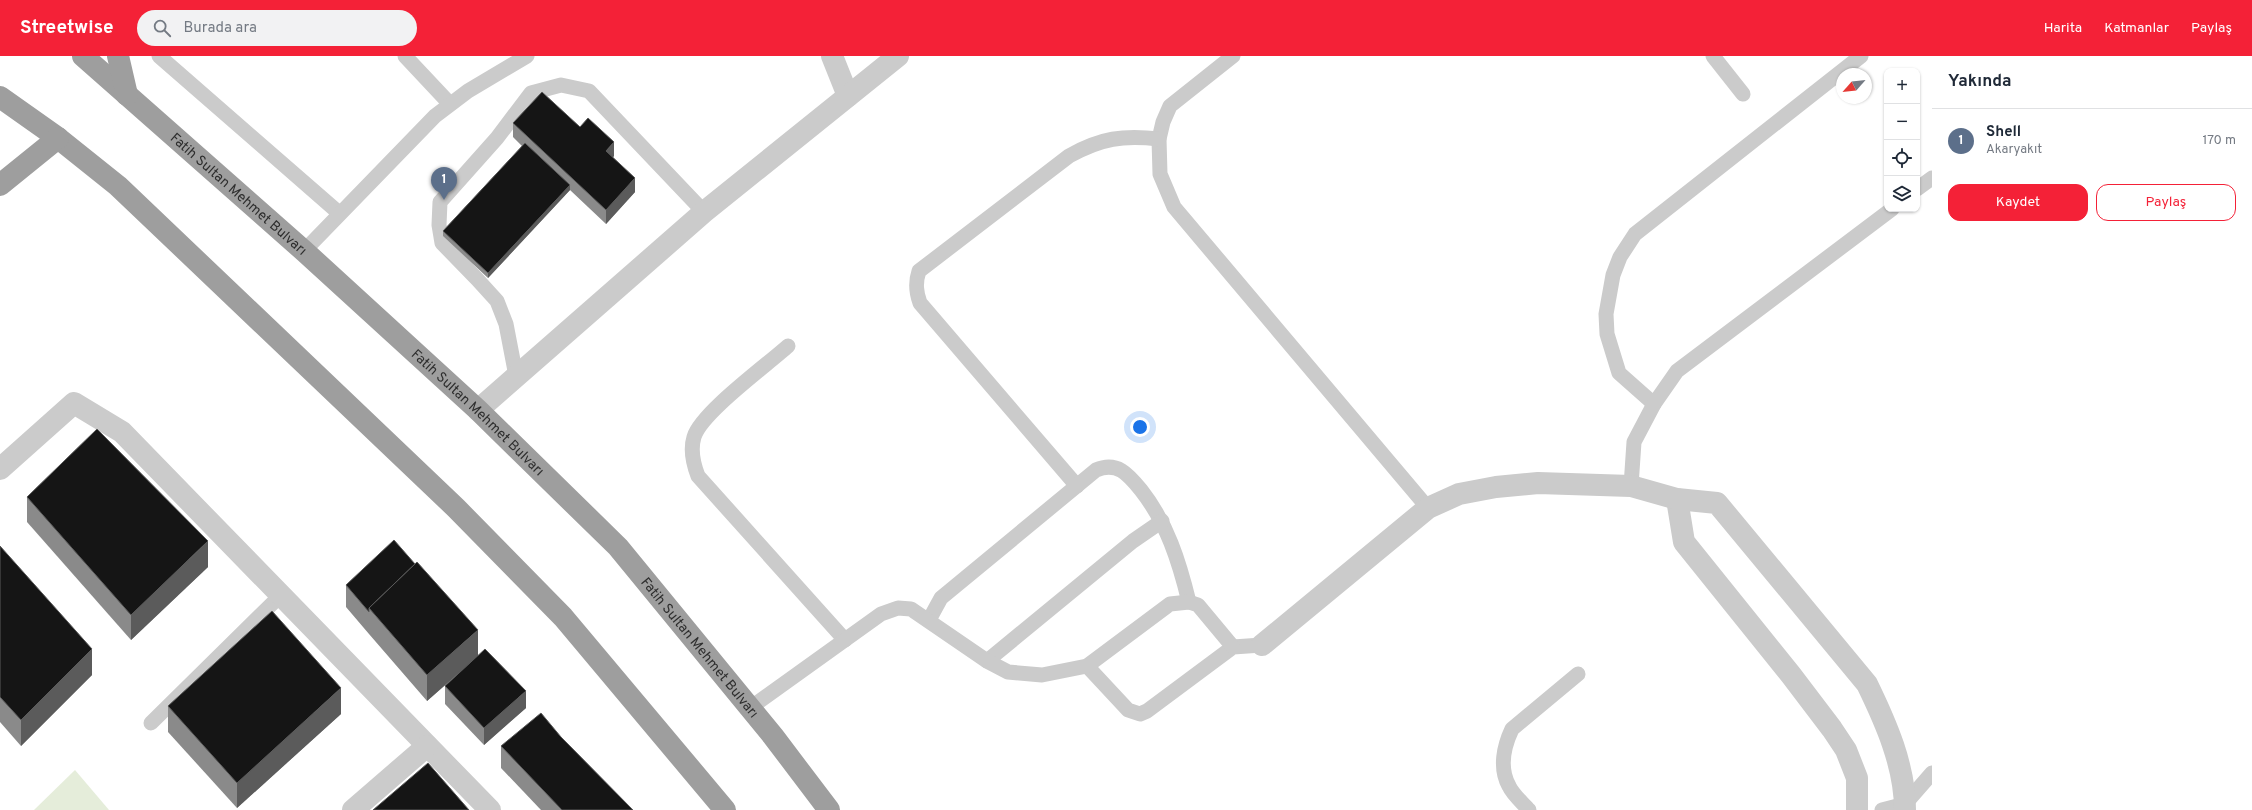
<!DOCTYPE html>
<html lang="tr">
<head>
<meta charset="utf-8">
<style>
  :root { --surface:#fff; --page:#f2f2f3; --text:#1f2937; --muted:#747a83; --line:#e0e1e3; --accent:#f42137 }
  body { margin:0; font-family:Overpass,sans-serif; background:var(--page); color:var(--text) }
  .controls { position:absolute; right:12px; top:12px; display:grid; overflow:hidden; border-radius:8px; box-shadow:0 1px 3px #0004 }
  .controls button { width:36px; height:36px; display:grid; place-items:center; padding:0; border:0; border-bottom:1px solid var(--line); background:var(--surface); color:var(--text); font:20px sans-serif }
  .compass { position:absolute; left:1836px; top:12px; width:36px; height:36px; border-radius:50%; background:var(--surface); box-shadow:0 1px 3px #0004; rotate:243deg }
  .you { position:absolute; left:1140px; top:371px; width:14px; height:14px; margin:-10px; border:3px solid #fff; border-radius:50%; background:#1a73e8; box-shadow:0 0 0 6px #1a73e833 }
  .badge { display:grid; place-items:center; width:26px; height:26px; border-radius:50%; background:var(--accent); color:#fff; font-size:13px; font-weight:700 }
  .pin { position:absolute; translate:-50% -33px; filter:drop-shadow(0 1px 2px #0008) }
  .pin::after { content:''; position:absolute; top:21px; width:14px; height:12px; background:inherit; clip-path:polygon(0 0,100% 0,50% 100%) }
  .list { margin:0; padding:0; list-style:none }
  h2 { display:flex; justify-content:space-between; align-items:center; height:52px; margin:0; padding:0 16px; font-size:17px }
  h2 small { font-size:13px; font-weight:400; color:var(--muted) }
  .list li { display:grid; grid-template-columns:26px 1fr auto; gap:12px; align-items:center; box-sizing:border-box; height:64px; padding:0 16px; border-top:1px solid var(--line) }
  .list b { display:block; font-size:15px; white-space:nowrap }
  .list p { margin:0; font-size:13px; white-space:nowrap; color:var(--muted) }
  .list em { font-size:13px; font-style:normal; color:var(--muted) }
  .actions { display:flex; gap:8px; padding:12px 16px }
  .actions a { flex:1; padding:9px 0; border:1px solid var(--accent); border-radius:12px; text-align:center; font-size:14px; color:var(--accent) }
  .actions .main { background:var(--accent); color:#fff }
  .icon { flex:none; width:22px; height:22px; fill:none; stroke:currentColor; stroke-width:2; stroke-linecap:round; stroke-linejoin:round }
  .map { position:relative; flex:none; width:1932px; height:754px; overflow:hidden }
  header { display:flex; align-items:center; gap:24px; box-sizing:border-box; height:56px; padding:0 20px; background:var(--accent); color:#fff }
  header strong { font-size:19px }
  nav { display:flex; gap:22px; margin-inline-start:auto; font-size:14px }
  .search { width:280px; height:36px; background:var(--page); display:flex; align-items:center; gap:10px; box-sizing:border-box; padding:0 14px; border-radius:22px; color:var(--muted); font-size:15px }
  main { display:flex }
  aside { flex:1; background:var(--surface) }
  .map>svg:first-child { display:block }
</style>
</head>
<body>
<header>
<strong>Streetwise</strong>
<div class="search"><svg class="icon" aria-label="search" viewBox="0 0 24 24"><circle cx="10" cy="10" r="6"/><path d="M15 15l6 6"/></svg>Burada ara</div>
<nav><a>Harita</a><a>Katmanlar</a><a>Paylaş</a></nav>
</header>
<main>
<div class="map">
<svg width="1932" height="754" viewBox="0 0 1932 754">
  <rect width="100%" height="100%" fill="#fff"/>
  <path fill="#e5edda" d="M75 714 109 754H34Z"/>
  <g fill="none" stroke-linecap="round" stroke-linejoin="round">
    <g stroke="#cbcbcb" stroke-width="15">
      <path d="M159 0 339 157"/>
      <path d="M405 0 450 48"/>
      <path d="M1233 0 1170 50 1163 66 1159 83 1160 118 1174 151 1428 452"/>
      <path d="M1713 0 1743 38"/>
      <path d="M1917 133 1932 122"/>
      <path d="M304 195 435 60 468 35 527 0"/>
      <path d="M788 290C767 309 701 357 694 381 690 394 693 407 698 420L845 584"/>
      <path d="M516 320 506 268 497 245 477 223 442 187 439 169 440 146 497 82 531 37 561 29 589 35 704 156"/>
      <path d="M1654 348 1619 317 1607 278 1606 258 1613 219 1620 201 1635 178 1861 0"/>
      <path d="M1077 430 920 247C916 236 915 227 919 215L1069 100C1101 82 1123 79 1159 83"/>
      <path d="M1631 430 1634 386 1654 348 1677 315 1892 153"/>
      <path d="M929 564 941 542 1096 414C1117 405 1128 418 1141 434 1167 467 1179 505 1189 546"/>
      <path d="M987 605 1133 485 1162 465"/>
      <path d="M1087 610 1128 654 1140 658 1147 655 1233 591 1262 589"/>
      <path d="M750 652 881 558 898 552 911 553 987 605 1008 616 1042 619 1087 610 1170 548 1189 546 1198 549 1233 591"/>
      <path d="M151 667 281 539"/>
      <path d="M1529 754C1523 747 1513 739 1509 730 1499 712 1504 690 1512 673L1578 618"/>
      <path d="M1882 754 1905 748 1932 717"/>
    </g>
    <g stroke="#cbcbcb" stroke-width="22">
      <path d="M832 0 848 40"/>
      <path d="M478 354 704 156 898 0"/>
      <path d="M0 413 74 347 122 376 490 754"/>
      <path d="M1677 443 1684 486 1791 619 1832 673 1846 694 1857 722V754"/>
      <path d="M1262 589 1428 452 1459 438 1496 431 1538 427 1631 430 1677 443 1717 447 1867 628C1886 667 1905 710 1905 754"/>
      <path d="M353 754 427 690"/>
    </g>
    <g stroke="#9e9e9e" stroke-width="22">
      <path id="s1" d="M83 0 304 195 478 354 618 491 773 680 829 754"/>
      <path d="M118 0 127 39"/>
      <path d="M0 41 58 82 118 130 456 452 563 561 725 754"/>
      <path d="M0 129 58 82"/>
    </g>
  </g>
  <g fill="#8a8a8a">
    <path d="M513 67 580 71 614 100 613 101 635 136 606 168 570 134 488 222 443 180V175L522 90 513 81Z"/>
    <path d="M27 441 208 511 131 584 27 466Z"/>
    <path d="M0 490 92 619 21 690 0 666Z"/>
    <path d="M346 529 478 600 526 652 484 689 445 648V630L467 610 427 645 369 578 346 551Z"/>
    <path d="M168 650 341 658 237 752 168 676Z"/>
    <path d="M561 681 633 754H541L501 712V690Z"/>
  </g>
  <g fill="#5b5b5b">
    <path d="M614 86V100L606 109V95Z"/>
    <path d="M635 122V136L606 168V154Z"/>
    <path d="M570 129V134L488 222V217Z"/>
    <path d="M208 485V511L131 584V559Z"/>
    <path d="M478 574V600L427 645V619Z"/>
    <path d="M92 593V619L21 690V664Z"/>
    <path d="M341 632V658L237 752V727Z"/>
    <path d="M526 635V652L484 689V672Z"/>
  </g>
  <g fill="#151515" stroke="#5b5b5b">
    <path d="M542 36 580 71 588 62 614 86 606 95 635 122 606 154 513 67Z"/>
    <path d="M525 87 570 129 488 217 443 175Z"/>
    <path d="M97 373 208 485 131 559 27 441Z"/>
    <path d="M394 484 415 508 369 552V556L346 529Z"/>
    <path d="M0 490 92 593 21 664 0 641Z"/>
    <path d="M417 506 478 574 427 619 369 552Z"/>
    <path d="M272 555 341 632 237 727 168 650Z"/>
    <path d="M485 593 526 635 484 672 445 630Z"/>
    <path d="M541 657 561 681 633 754H562L501 690Z"/>
    <path d="M428 707 469 754H373Z"/>
  </g>
  <g text-anchor="middle" stroke-width="4" stroke-linejoin="round" paint-order="stroke">
    <g font-size="14" fill="#2e2e2e" stroke="#fff">
      <text dy="5" stroke="none"><textPath href="#s1" startOffset="208">Fatih Sultan Mehmet Bulvarı</textPath></text>
      <text dy="5" stroke="none"><textPath href="#s1" startOffset="532">Fatih Sultan Mehmet Bulvarı</textPath></text>
      <text dy="5" stroke="none"><textPath href="#s1" startOffset="856">Fatih Sultan Mehmet Bulvarı</textPath></text>
    </g>
  </g>
</svg>
<div class="controls">
<button>+</button>
<button>−</button>
<button><svg class="icon" aria-label="locate" viewBox="0 0 24 24"><circle cx="12" cy="12" r="6"/><path d="M12 2v4M12 18v4M2 12h4M18 12h4"/></svg></button>
<button><svg class="icon" aria-label="layers" viewBox="0 0 24 24"><path d="M12 4l9 5-9 5-9-5zM3 14l9 5 9-5"/></svg></button>
</div>
<svg class="compass" viewBox="-18 -18 36 36"><path d="M0-13l5 13h-10z" fill="#e53935"/><path d="M0 13l5-13h-10z" fill="#747a83"/></svg>
<div class="you"></div>
<div class="pin badge" style="left:444px;top:144px;background:#5c6f8a">1</div>
</div>
<aside>
<h2>Yakında<small></small></h2>
<ul class="list">
<li><span class="badge" style="background:#5c6f8a">1</span><div><b>Shell</b><p>Akaryakıt</p></div><em>170 m</em></li>
</ul>
<div class="actions"><a class="main">Kaydet</a><a>Paylaş</a></div>
</aside>
</main>
</body>
</html>
